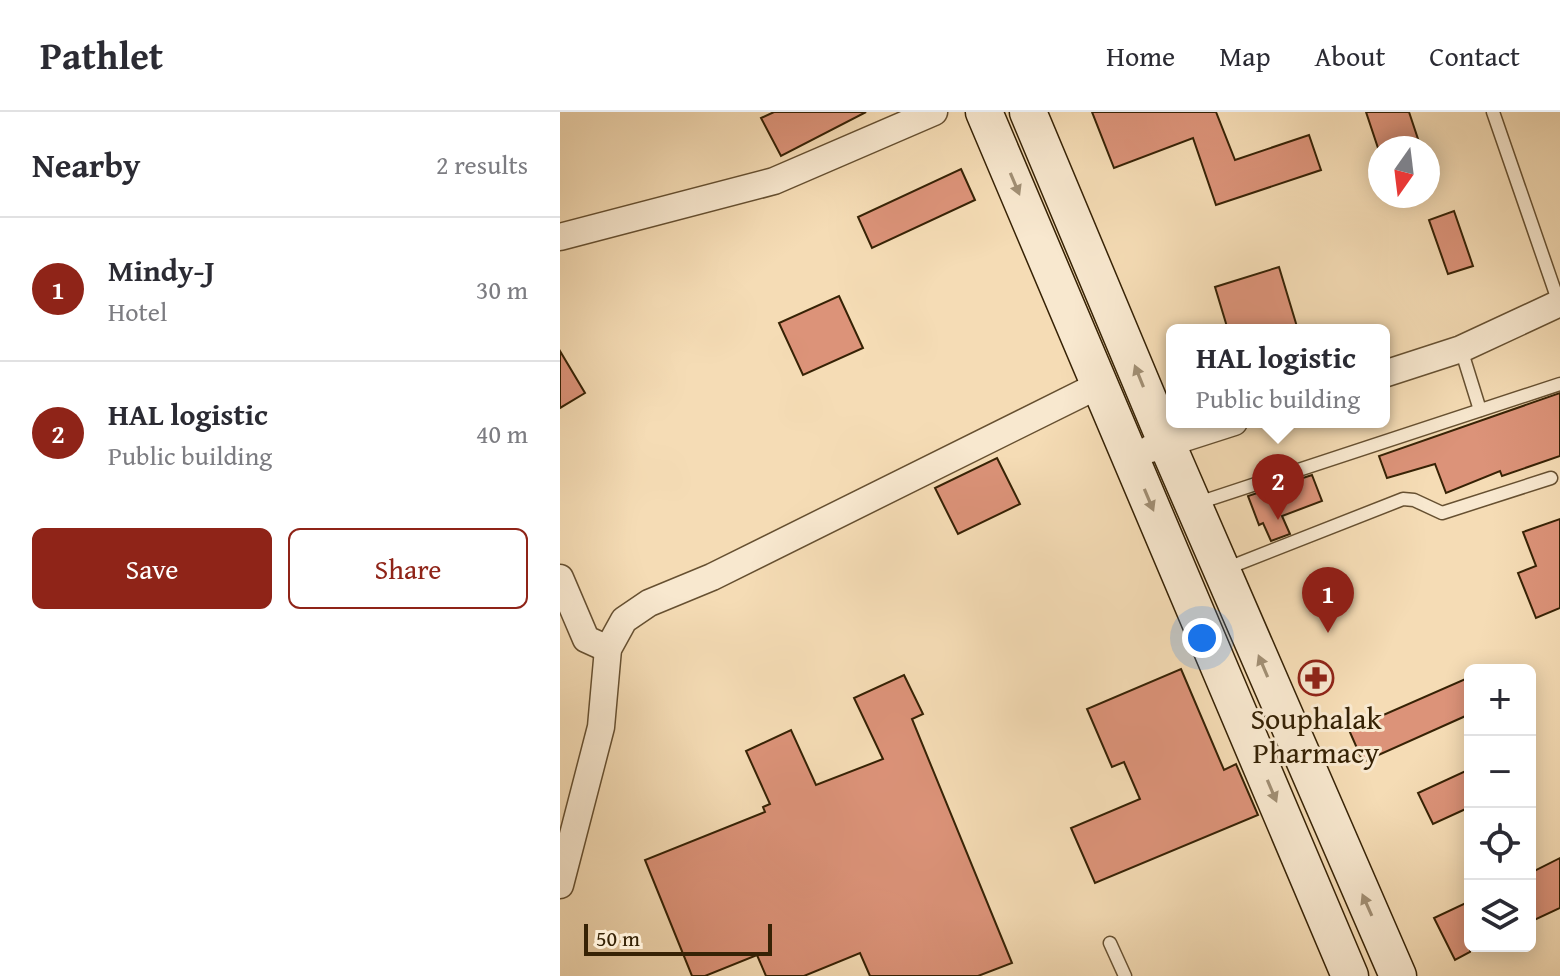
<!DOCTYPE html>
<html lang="en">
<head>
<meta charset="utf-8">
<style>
  :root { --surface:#fff; --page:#f2f2f3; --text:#2b2b33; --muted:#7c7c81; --line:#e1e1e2; --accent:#8f2418 }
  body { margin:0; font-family:"Gentium Book Plus",serif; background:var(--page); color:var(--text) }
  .controls { position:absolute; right:24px; bottom:24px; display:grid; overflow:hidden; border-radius:12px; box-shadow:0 4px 20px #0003 }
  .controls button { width:72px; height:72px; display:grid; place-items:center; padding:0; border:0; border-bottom:2px solid var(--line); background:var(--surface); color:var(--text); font:40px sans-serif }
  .compass { position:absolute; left:808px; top:24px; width:72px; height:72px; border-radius:50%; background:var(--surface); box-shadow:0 4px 20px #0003; rotate:194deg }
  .scale { position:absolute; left:24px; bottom:20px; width:188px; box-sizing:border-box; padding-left:8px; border:4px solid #362205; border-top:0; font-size:22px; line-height:28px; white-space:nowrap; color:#362205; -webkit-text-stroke:6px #f8e8cf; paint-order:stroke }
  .you { position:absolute; left:642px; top:526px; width:28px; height:28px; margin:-20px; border:6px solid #fff; border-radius:50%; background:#1a73e8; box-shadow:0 0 0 12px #1a73e833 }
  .badge { display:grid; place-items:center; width:52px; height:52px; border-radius:50%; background:var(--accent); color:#fff; font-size:26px; font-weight:700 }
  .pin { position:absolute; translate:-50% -66px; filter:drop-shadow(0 2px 4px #0008) }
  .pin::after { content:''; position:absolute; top:42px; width:28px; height:24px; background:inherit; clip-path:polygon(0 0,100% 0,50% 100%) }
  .popup { position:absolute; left:606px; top:212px; width:224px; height:104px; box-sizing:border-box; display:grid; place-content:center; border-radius:12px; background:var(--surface); filter:drop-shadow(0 2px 6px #0005); font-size:26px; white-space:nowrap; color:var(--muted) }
  .popup b { font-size:30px; color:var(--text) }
  .popup::after { content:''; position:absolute; left:50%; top:100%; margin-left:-16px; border:16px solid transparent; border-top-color:var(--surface) }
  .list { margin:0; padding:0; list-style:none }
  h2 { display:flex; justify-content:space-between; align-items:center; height:104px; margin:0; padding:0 32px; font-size:34px }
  h2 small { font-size:26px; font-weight:400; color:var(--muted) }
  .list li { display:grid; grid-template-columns:52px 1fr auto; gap:24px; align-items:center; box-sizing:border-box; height:144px; padding:0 32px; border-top:2px solid var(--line) }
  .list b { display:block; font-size:30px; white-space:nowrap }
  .list p { margin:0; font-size:26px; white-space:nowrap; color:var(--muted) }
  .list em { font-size:26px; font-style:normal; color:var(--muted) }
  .actions { display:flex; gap:16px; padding:24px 32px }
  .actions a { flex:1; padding:18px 0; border:2px solid var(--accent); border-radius:12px; text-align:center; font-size:28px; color:var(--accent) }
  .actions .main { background:var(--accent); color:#fff }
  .icon { flex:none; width:44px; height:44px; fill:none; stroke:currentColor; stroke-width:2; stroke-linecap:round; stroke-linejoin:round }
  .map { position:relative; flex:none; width:1000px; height:864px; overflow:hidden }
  header { display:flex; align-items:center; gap:48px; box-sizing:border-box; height:112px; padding:0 40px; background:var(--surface); border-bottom:2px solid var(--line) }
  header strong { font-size:38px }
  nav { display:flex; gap:44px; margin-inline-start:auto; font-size:28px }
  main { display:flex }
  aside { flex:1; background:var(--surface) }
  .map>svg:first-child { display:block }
</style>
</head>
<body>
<header>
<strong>Pathlet</strong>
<nav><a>Home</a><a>Map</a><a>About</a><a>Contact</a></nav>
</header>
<main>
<aside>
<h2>Nearby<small>2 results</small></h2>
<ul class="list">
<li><span class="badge">1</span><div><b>Mindy-J</b><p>Hotel</p></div><em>30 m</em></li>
<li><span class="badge">2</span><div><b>HAL logistic</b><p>Public building</p></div><em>40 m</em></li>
</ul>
<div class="actions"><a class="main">Save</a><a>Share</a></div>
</aside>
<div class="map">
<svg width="1000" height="864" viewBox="0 0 1000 864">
  <rect width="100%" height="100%" fill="#f5dcb5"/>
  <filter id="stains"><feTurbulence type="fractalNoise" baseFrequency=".0025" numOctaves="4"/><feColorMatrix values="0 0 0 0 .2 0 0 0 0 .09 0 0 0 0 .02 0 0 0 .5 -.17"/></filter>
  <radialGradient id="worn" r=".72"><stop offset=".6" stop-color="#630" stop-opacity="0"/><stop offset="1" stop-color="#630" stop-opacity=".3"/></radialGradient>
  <g fill="#dc9379" stroke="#362205" stroke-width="2">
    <path d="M214 0H306L221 44 201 6Z"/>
    <path d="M532 0H656L675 48 749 23 761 58 656 93 633 26 554 56Z"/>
    <path d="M806 0H849L861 36H818Z"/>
    <path d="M401 57 415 88 312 136 298 105Z"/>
    <path d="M894 99 913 154 888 162 869 108Z"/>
    <path d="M719 155 738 218H668L655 175Z"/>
    <path d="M279 184 303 236 243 263 219 211Z"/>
    <path d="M0 239 25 281 0 296Z"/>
    <path d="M1000 281V344L942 364 940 359 886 381 875 352 827 366 819 344Z"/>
    <path d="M437 346 460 392 398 422 375 376Z"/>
    <path d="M752 363 762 389 722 404 730 422 711 429 703 411 699 413 688 384Z"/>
    <path d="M1000 407V496L976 506 958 461 976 454 963 420Z"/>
    <path d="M621 557 664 658 676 652 698 703 535 771 511 716 580 687 564 650 552 655 527 597Z"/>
    <path d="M344 563 363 602 352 607 452 851 418 864H310L300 841 244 864H206L197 843 145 864H132L85 748 205 700 203 695 210 692 186 639 231 618 256 673 323 647 294 586Z"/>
    <path d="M910 565V602L803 650 789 618Z"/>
    <path d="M910 657V695L873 712 858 681Z"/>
    <path d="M1000 746V796L970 810V761Z"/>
    <path d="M910 789V840L895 848 874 806Z"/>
  </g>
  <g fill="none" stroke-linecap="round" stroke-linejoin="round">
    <g stroke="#665031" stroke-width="15">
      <g id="lane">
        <path d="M933 0 999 191"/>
        <path d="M901 237 920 298"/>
        <path d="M638 391 1000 272"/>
        <path d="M665 457 843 387 854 388 882 401 991 366"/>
        <path d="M550 831 565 864"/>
      </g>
    </g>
    <g stroke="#665031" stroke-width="29">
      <g id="street">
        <path d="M0 125 214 69 374 0"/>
        <path d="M824 262 901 237 1000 191"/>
        <path d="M590 337 674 310"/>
        <path d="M0 466 26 527 48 537"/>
        <path d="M0 773 41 615 48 537 64 508 89 491 152 465 541 272"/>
      </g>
    </g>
    <g stroke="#362205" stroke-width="39">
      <g id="secondary">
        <path d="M424 0 790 864"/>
        <path d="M468 0 607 332 838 864"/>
      </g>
    </g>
    <use href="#lane" stroke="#f8e8cf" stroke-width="12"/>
    <use href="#street" stroke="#f8e8cf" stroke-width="26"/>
    <use href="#secondary" stroke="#f8e8cf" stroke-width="36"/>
  </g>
  <defs><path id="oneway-solid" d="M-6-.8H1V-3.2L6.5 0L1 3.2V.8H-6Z" transform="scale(2)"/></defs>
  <g fill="#a18f74">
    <use href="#oneway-solid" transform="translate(455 72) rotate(67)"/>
    <use href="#oneway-solid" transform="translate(579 264) rotate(-112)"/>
    <use href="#oneway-solid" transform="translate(589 388) rotate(67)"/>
    <use href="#oneway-solid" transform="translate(703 554) rotate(-113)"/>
    <use href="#oneway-solid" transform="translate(712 679) rotate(67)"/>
    <use href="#oneway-solid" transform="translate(807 793) rotate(-114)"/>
  </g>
  <defs>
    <g id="pharmacy-ring" transform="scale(1.8)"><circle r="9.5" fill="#f8e8cf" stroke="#8f2418" stroke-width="1.5"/><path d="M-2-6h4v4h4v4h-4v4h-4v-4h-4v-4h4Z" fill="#8f2418"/></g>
  </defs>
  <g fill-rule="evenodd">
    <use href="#pharmacy-ring" x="756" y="566"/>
  </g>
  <g text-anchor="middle" stroke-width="6" stroke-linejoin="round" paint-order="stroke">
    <g font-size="30" fill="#362205" stroke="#f8e8cf">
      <text x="756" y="617">Souphalak<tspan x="756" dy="34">Pharmacy</tspan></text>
    </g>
  </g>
  <rect width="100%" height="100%" filter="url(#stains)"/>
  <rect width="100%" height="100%" fill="url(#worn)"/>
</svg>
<div class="controls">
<button>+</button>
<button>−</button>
<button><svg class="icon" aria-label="locate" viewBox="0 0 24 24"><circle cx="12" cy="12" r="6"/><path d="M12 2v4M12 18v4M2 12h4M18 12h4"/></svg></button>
<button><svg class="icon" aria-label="layers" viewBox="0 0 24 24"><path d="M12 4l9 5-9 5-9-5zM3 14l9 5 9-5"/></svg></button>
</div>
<svg class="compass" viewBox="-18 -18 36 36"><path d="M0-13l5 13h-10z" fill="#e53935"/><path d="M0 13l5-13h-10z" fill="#7c7c81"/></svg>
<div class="scale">50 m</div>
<div class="you"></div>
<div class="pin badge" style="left:768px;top:521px">1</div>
<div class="pin badge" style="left:718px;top:408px">2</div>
<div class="popup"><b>HAL logistic</b>Public building</div>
</div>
</main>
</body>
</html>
